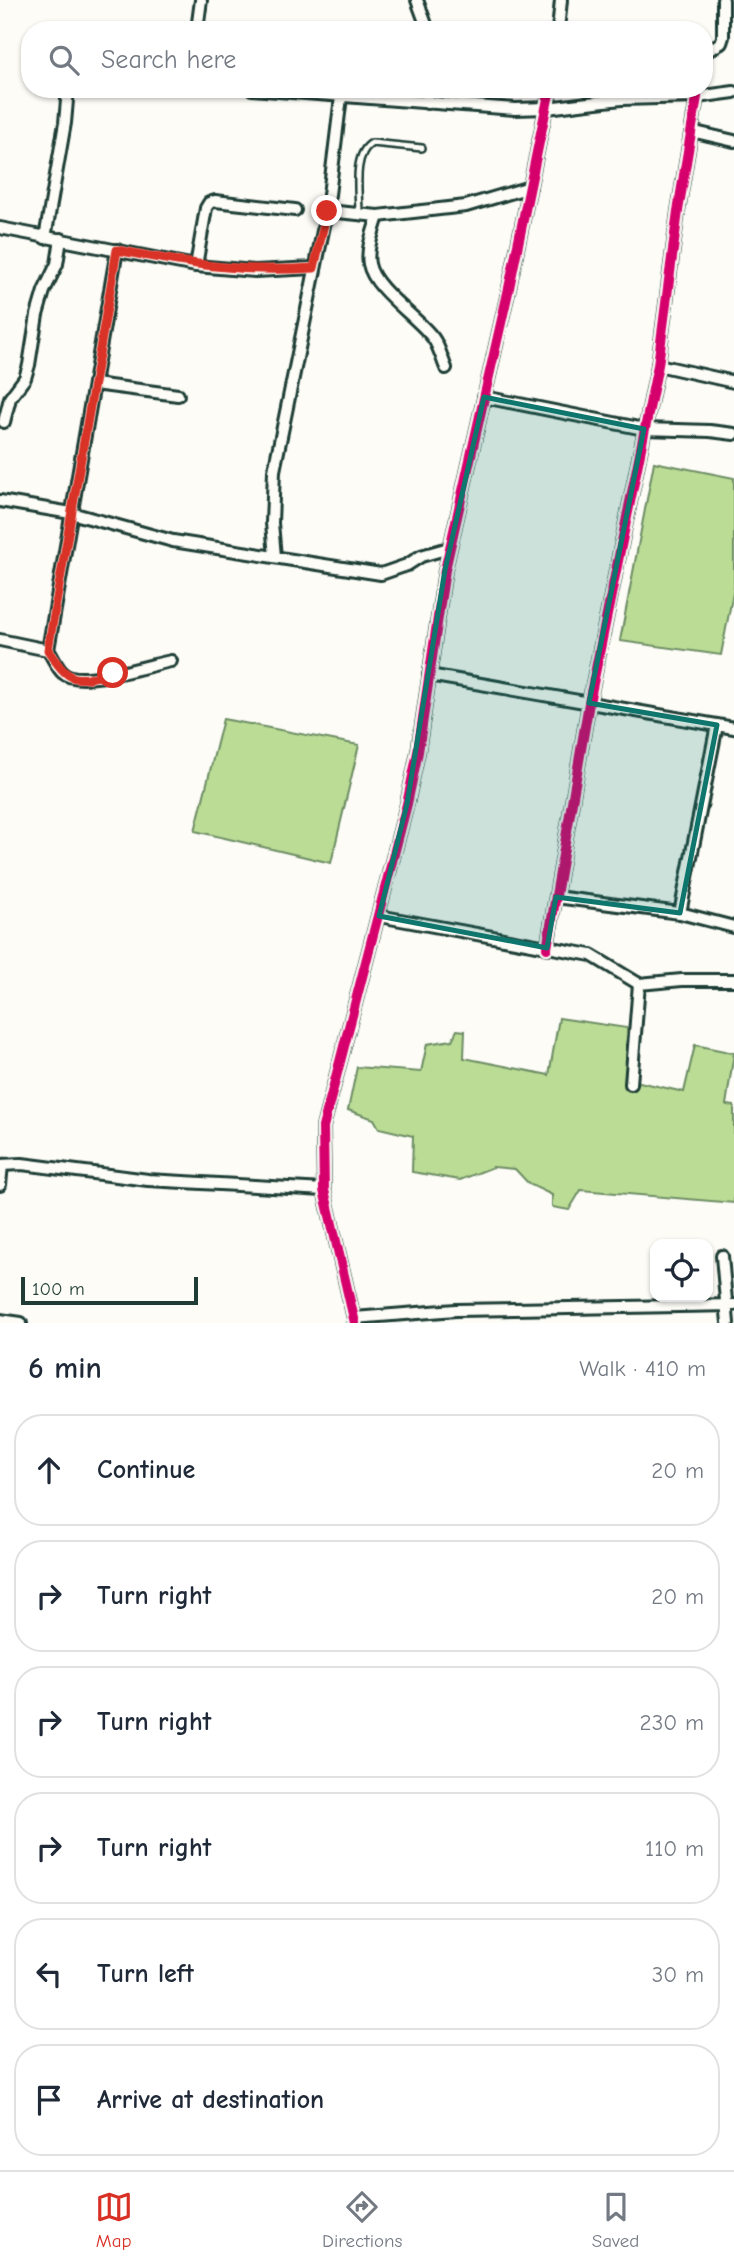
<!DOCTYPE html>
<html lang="en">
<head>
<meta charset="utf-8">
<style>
  :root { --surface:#fff; --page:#f6f6f7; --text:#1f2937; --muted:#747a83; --line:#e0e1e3; --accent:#d93025 }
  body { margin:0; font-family:"Comic Neue",sans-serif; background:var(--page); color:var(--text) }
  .controls { position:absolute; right:21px; bottom:21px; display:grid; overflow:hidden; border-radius:14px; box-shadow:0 2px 5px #0004 }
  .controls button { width:63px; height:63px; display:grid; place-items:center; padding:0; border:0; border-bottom:2px solid var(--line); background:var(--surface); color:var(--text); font:35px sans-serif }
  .scale { position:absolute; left:21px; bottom:18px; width:177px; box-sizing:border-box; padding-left:7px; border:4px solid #1f3d34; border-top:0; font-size:19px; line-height:24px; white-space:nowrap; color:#1f3d34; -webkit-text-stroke:5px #fdfcf7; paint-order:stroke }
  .stop { position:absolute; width:21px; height:21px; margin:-16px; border:5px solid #d93025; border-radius:50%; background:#fff }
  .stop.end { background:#d93025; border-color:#fff; box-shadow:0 2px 7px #0008 }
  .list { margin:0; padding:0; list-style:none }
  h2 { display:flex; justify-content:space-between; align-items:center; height:91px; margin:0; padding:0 28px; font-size:30px }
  h2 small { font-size:23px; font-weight:400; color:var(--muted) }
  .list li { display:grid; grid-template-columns:46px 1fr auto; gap:21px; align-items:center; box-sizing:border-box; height:112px; margin:0 14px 14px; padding:0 14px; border:2px solid var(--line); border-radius:28px }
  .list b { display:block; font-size:26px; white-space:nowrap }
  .list em { font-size:23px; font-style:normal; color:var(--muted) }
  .icon { flex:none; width:38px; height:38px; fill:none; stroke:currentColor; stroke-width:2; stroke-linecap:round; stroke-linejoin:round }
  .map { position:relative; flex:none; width:734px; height:1323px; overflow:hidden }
  .search { position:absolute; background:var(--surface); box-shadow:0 2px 5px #0004; left:21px; right:21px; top:21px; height:77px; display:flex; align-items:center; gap:18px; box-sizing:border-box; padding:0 24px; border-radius:28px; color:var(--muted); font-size:26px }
  .sheet { height:847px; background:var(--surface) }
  nav { display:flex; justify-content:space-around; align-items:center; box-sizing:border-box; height:98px; border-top:2px solid var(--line); background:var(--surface); font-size:19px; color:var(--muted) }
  nav a { display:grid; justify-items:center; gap:4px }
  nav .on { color:var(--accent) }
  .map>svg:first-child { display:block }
</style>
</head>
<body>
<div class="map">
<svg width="734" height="1323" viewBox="0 0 734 1323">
  <rect width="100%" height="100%" fill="#fdfcf7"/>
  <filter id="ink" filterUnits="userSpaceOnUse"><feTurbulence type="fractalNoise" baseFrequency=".0143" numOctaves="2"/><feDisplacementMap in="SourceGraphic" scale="14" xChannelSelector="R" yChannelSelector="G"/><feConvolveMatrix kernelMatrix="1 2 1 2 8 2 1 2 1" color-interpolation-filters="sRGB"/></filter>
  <g filter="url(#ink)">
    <g fill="#badc95" stroke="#6c8c64" stroke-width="2">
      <path d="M654 462 734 478V587L721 655 620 641Z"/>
      <path d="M223 719 359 745 331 863 195 831Z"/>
      <path d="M559 1018 627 1028 626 1079 684 1092 695 1045 734 1053 726 1105 734 1106V1203L581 1190 569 1210 552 1207V1195L529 1184 515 1169 493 1167 460 1180 412 1172 413 1136 379 1128 374 1119 348 1110 357 1067 421 1072 427 1044 452 1040 457 1030 465 1031 464 1058 549 1075Z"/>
    </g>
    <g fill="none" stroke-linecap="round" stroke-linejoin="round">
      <g stroke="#1f3d34" stroke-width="10">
        <path id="service" d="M359 213C359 193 352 154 372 143L422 148"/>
      </g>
      <g stroke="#1f3d34" stroke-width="16">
        <g id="minor">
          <path d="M417 0 428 30"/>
          <path d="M197 30 201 0"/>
          <path d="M558 30 561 0"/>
          <path d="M704 53 721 43 723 37V0"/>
          <path d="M252 89 515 109 547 108 621 99 697 97 734 92"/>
          <path d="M427 103 428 89"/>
          <path d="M691 131 734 141"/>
          <path d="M327 211 378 216 466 206 530 187"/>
          <path d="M378 216C374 230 366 249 369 264 374 290 417 316 433 338 439 346 442 359 446 368"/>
          <path d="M0 228 196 266 255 271 314 268"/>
          <path d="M45 238 65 123 68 89"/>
          <path d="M117 250 48 650C53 657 57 668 63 673 80 688 149 665 171 661"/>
          <path d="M196 266 206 208 209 203 215 201 295 210"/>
          <path d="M658 365 734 382"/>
          <path d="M94 384 178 395"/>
          <path d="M484 397 644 429 710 431 734 434"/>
          <path d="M4 422 10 398 25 378 29 365 37 315 44 291 57 264 61 239"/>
          <path d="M0 501 71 513 173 541 381 574 407 565 421 556 449 548"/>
          <path d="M275 557 272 523 274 471 327 211 341 97"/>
          <path d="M0 640 48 650"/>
          <path d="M429 675 734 728"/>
          <path d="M556 897 680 913 734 927"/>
          <path d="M680 913 717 725"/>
          <path d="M379 916 591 955 639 984"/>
          <path d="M547 948 589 703 658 365 678 211 697 97"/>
          <path d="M631 1084 639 984 682 980H734"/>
          <path d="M0 1165 22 1164 148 1180 324 1190"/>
          <path d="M0 1185 2 1165"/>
          <path d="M722 1256 728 1323"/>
          <path d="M354 1318 456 1310 734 1305"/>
          <path d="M0 1320 21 1323"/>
          <path d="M355 1323 324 1190 323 1127 407 804 418 752 445 570 509 288 550 89"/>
        </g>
      </g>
      <use href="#service" stroke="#fdfcf7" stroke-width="5"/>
      <use href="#minor" stroke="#fdfcf7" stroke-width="10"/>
      <g stroke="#fdfcf7" stroke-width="15">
        <g id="cycleway">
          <path d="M547 948 589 703 658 365 678 211 697 97"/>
          <path d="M355 1323 324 1190 323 1127 407 804 418 752 445 570 509 288 550 89"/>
        </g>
      </g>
      <use href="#cycleway" stroke="#d6006c" stroke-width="10"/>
    </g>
  </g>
  <g fill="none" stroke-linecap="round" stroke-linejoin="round" filter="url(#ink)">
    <path stroke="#d93025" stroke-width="9" d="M113 673C74 682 70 684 48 650L117 250C188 264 241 273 314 268L327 211"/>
  </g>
  <path fill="#0f766e" fill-opacity="0.2" stroke="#0f766e" stroke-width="5" stroke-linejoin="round" d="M484 397 644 429 589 703 717 725 680 913 556 897 547 948 379 916 407 804 445 570Z"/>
</svg>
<div class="controls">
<button><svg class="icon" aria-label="locate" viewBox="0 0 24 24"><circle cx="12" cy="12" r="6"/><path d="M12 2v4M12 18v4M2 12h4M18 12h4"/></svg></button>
</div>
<div class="scale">100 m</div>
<div class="stop" style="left:113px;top:673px"></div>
<div class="stop end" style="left:327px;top:211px"></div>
<div class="search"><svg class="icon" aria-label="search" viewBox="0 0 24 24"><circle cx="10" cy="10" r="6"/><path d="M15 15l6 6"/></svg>Search here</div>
</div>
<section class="sheet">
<h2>6 min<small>Walk · 410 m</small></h2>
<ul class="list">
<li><svg class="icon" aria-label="ahead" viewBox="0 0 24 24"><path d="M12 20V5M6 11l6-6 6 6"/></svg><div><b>Continue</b></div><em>20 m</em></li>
<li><svg class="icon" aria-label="right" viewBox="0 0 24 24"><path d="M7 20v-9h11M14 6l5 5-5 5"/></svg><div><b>Turn right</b></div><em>20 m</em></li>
<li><svg class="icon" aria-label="right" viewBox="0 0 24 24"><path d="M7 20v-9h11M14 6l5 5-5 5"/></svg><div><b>Turn right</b></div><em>230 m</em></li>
<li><svg class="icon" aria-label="right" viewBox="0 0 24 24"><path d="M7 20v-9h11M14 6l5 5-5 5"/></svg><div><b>Turn right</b></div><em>110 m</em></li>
<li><svg class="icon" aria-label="left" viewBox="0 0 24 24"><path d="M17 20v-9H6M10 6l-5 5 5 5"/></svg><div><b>Turn left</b></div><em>30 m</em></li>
<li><svg class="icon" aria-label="arrive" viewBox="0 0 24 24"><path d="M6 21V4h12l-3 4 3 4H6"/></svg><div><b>Arrive at destination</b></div></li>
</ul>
</section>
<nav>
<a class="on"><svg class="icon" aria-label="map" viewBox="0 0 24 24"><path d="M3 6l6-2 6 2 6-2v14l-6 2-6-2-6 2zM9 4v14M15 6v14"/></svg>Map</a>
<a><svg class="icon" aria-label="directions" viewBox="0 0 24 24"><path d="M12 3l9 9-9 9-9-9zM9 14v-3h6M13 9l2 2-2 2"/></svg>Directions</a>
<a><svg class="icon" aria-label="saved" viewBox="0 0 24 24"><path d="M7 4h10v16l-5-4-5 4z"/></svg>Saved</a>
</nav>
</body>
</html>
